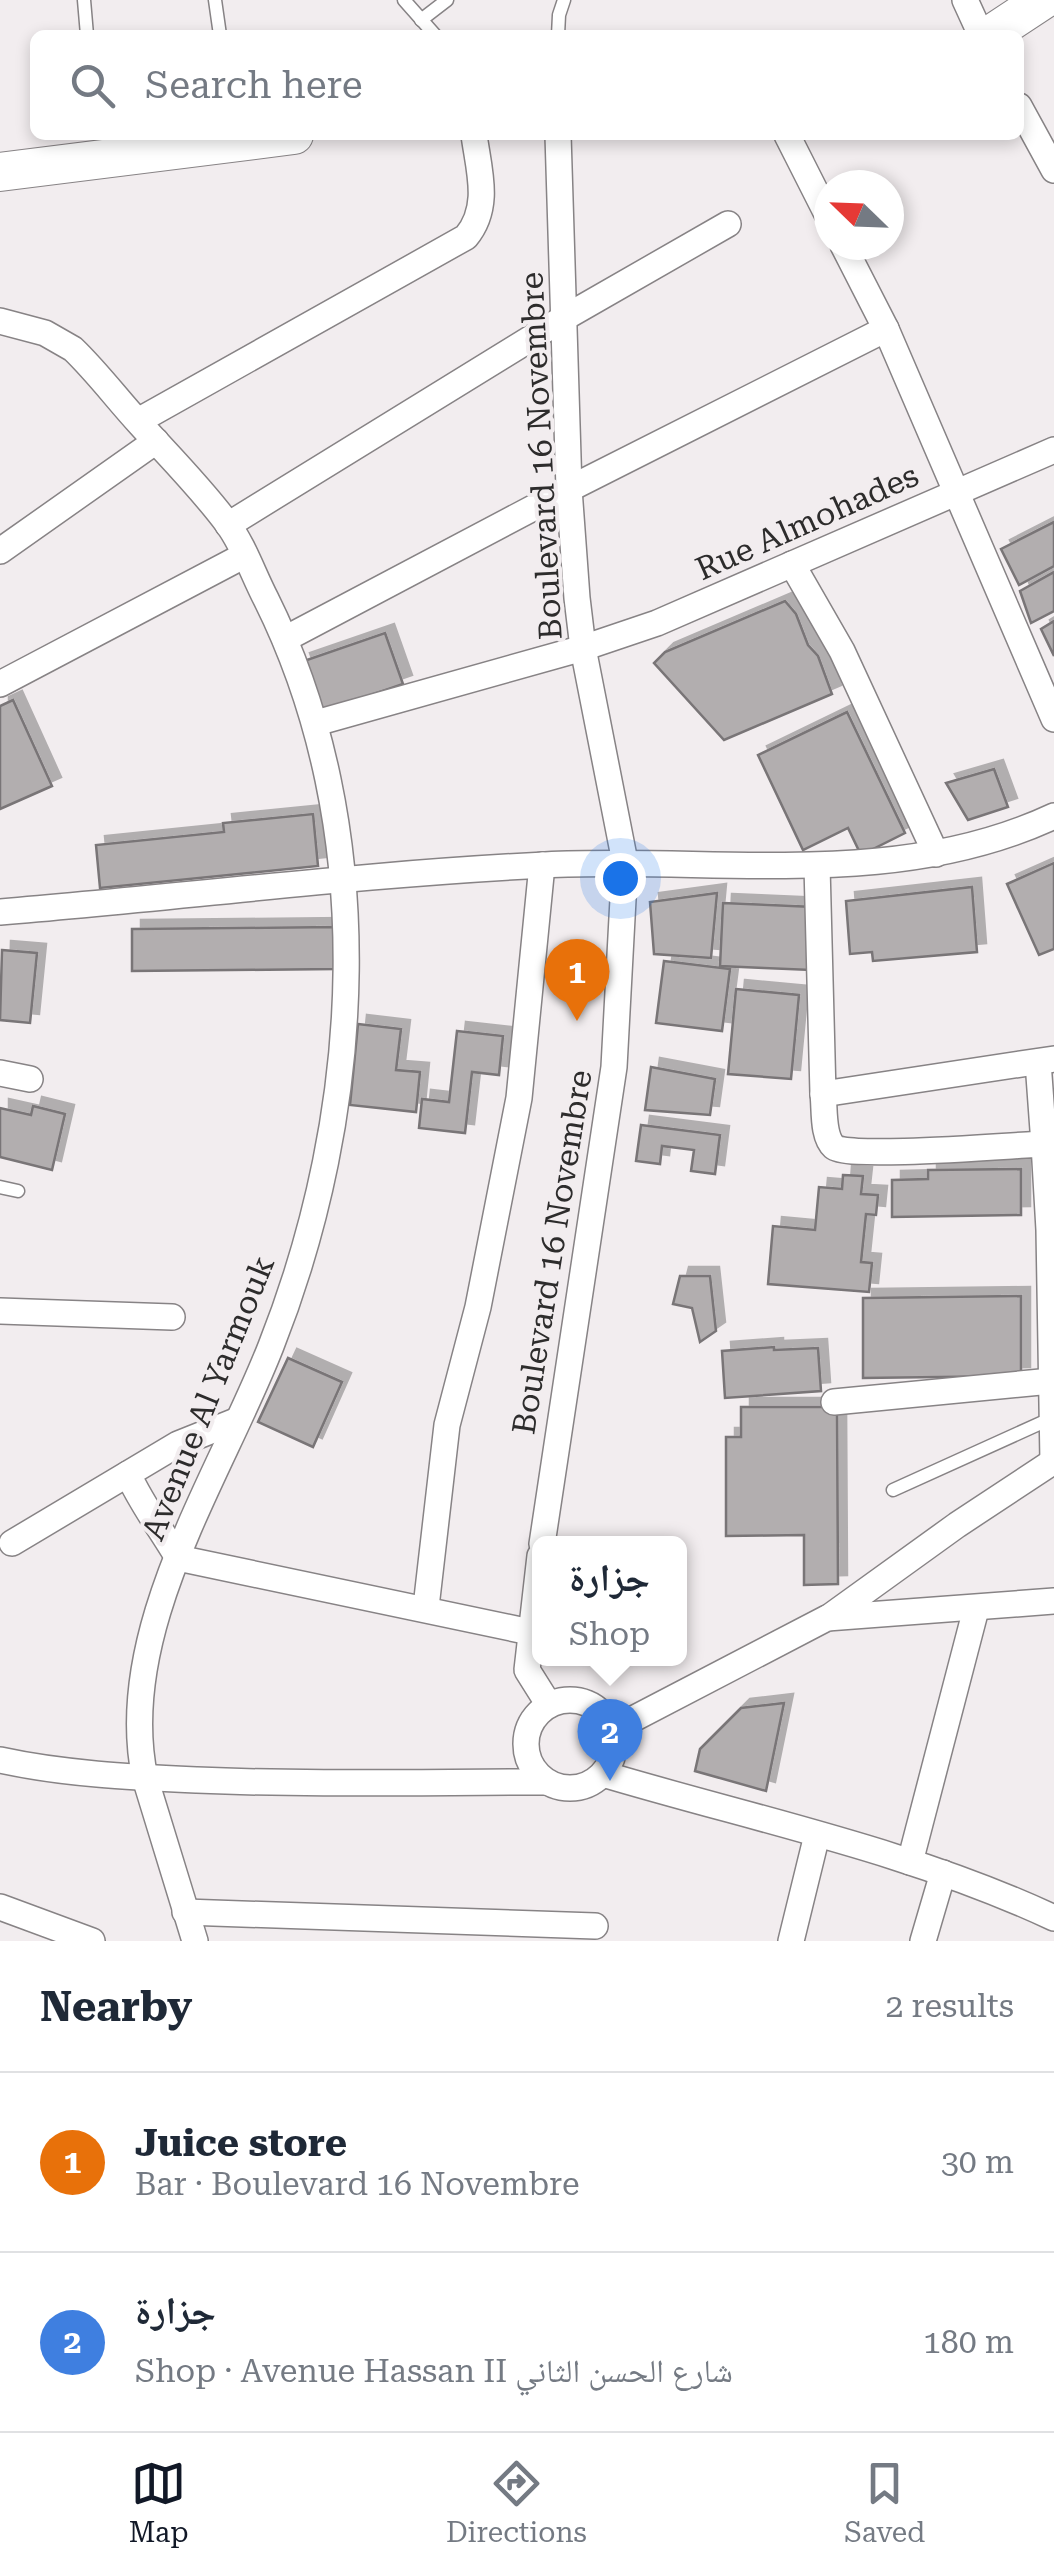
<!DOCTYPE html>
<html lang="en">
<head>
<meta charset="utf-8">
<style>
  :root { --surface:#fff; --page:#f6f6f7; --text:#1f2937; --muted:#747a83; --line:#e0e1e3; --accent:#111827 }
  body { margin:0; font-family:"Roboto Serif","Noto Naskh Arabic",serif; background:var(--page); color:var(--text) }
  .compass { position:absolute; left:814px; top:170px; width:90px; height:90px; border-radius:50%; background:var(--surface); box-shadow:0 5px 15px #0003; rotate:293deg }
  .you { position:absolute; left:620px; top:878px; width:35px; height:35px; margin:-25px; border:8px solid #fff; border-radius:50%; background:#1a73e8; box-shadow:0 0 0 15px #1a73e833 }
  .badge { display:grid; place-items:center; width:65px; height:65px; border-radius:50%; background:var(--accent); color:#fff; font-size:32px; font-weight:700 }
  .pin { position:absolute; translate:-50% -82px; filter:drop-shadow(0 2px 5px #0008) }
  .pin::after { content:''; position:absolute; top:52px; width:35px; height:30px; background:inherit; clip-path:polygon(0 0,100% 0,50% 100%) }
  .popup { position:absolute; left:532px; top:1536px; width:155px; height:130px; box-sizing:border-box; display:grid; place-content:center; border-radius:15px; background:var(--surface); filter:drop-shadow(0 2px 8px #0005); font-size:32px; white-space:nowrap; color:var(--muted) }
  .popup b { font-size:38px; color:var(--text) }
  .popup::after { content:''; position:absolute; left:50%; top:100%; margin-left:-20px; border:20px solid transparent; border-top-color:var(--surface) }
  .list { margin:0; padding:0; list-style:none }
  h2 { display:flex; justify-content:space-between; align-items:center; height:130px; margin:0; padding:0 40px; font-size:42px }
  h2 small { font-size:32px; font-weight:400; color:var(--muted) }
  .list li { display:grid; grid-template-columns:65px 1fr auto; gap:30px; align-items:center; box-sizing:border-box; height:180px; padding:0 40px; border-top:2px solid var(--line) }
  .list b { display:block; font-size:38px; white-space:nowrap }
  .list p { margin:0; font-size:32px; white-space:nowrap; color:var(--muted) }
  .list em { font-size:32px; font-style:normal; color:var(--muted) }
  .icon { flex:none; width:55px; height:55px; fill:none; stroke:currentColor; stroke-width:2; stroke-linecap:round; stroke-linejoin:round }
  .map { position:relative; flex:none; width:1054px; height:1941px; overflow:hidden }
  .search { position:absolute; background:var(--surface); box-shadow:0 5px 15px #0003; left:30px; right:30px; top:30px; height:110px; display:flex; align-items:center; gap:25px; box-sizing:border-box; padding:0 35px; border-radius:15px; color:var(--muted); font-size:38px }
  .sheet { height:490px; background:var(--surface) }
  nav { display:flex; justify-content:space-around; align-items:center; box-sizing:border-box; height:140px; border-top:2px solid var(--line); background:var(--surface); font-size:28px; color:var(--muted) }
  nav a { display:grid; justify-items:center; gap:5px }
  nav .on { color:var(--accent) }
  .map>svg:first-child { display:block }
</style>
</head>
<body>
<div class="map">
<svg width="1054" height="1941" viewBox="0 0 1054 1941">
  <defs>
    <filter id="shadow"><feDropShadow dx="9" dy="-9" stdDeviation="0" flood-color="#0004"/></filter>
  </defs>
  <rect width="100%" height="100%" fill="#f2edef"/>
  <g fill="#b2aeaf" stroke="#797577" stroke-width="2.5" filter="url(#shadow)">
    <path d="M1054 522V566L1019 585 1001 549Z"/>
    <path d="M1054 572V611L1031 623 1020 591Z"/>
    <path d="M785 601 796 614 808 645 818 656 832 694 724 740 654 663 665 652Z"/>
    <path d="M1054 621V656L1041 629Z"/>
    <path d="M385 633 403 684 319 713 301 662Z"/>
    <path d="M13 700 52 786 0 809V706Z"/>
    <path d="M847 712 905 833 861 855 848 828 803 850 758 755Z"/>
    <path d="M994 769 1008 807 968 820 946 783Z"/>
    <path d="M313 814 318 866 100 888 96 845 224 832 223 823Z"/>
    <path d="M1054 863V949L1039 955 1007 884Z"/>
    <path d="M972 887 977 952 873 961 872 952 850 954 846 901Z"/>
    <path d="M717 893 711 958 654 954 650 902Z"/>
    <path d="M723 903 814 907 811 970 720 966Z"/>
    <path d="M336 927V969L132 971V929Z"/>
    <path d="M2 950 37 953 30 1023 0 1020Z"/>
    <path d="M664 961 730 969 722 1031 656 1023Z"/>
    <path d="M736 989 799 995 791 1079 728 1074Z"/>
    <path d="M358 1024 401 1029 396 1070 420 1072 416 1112 350 1105Z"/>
    <path d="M457 1031 503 1036 499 1075 472 1072 465 1133 419 1128 422 1099 449 1102Z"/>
    <path d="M651 1067 715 1079 710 1115 645 1110Z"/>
    <path d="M33 1106 65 1114 52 1170 0 1157V1108L31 1115Z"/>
    <path d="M641 1125 720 1135 715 1174 691 1171 694 1150 662 1146 660 1164 636 1161Z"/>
    <path d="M1021 1169V1215L892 1217V1180L928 1179V1170Z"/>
    <path d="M843 1175 863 1176 861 1194 878 1195 876 1215 866 1214 861 1262 872 1263 869 1292 768 1284 773 1226 815 1230 819 1187 842 1189Z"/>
    <path d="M680 1276H710L716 1331 700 1342 692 1308 673 1304Z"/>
    <path d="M1021 1296V1376L863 1378V1298Z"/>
    <path d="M774 1347V1350L818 1348 821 1391 725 1398 722 1351Z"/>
    <path d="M288 1358 342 1382 313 1447 258 1422Z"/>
    <path d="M741 1407H837L838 1584 804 1585V1535L726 1536V1437H741Z"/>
    <path d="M784 1703 766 1791 695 1771 700 1749 741 1708Z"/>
  </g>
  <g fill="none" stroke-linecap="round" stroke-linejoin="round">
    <g stroke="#878385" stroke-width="15">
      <g id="lane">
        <path d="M84 0 87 35"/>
        <path d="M215 0 220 35"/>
        <path d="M404 0 435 35"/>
        <path d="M421 20 447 0"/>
        <path d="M558 35 559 15 564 0"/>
        <path d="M0 1187 18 1191"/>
        <path d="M893 1490 1052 1418"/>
      </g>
    </g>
    <g stroke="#878385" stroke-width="28">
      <g id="street">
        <path d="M965 0 981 35"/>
        <path d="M1019 106 1054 170"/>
        <path d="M787 135 829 218"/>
        <path d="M843 245 886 329 1054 719"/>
        <path d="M0 321 45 333 73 349C97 372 117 399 140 424 169 456 201 488 227 523 244 546 253 574 266 599 380 828 364 1111 271 1346 220 1477 114 1632 145 1778L195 1941"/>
        <path d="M138 421 466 237C491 207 479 171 474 135"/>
        <path d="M228 525 564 318 728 224"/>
        <path d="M0 551 156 441"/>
        <path d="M792 564 842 651 936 854"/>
        <path d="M285 639 569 489 886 329"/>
        <path d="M0 684 245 555"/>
        <path d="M316 723 583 648 657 623 1054 450"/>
        <path d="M817 866 823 1094 1054 1059"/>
        <path d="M0 912C182 897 362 874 545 865 715 856 894 891 1054 816"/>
        <path d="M1038 1062 1044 1144"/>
        <path d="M0 1073 30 1079"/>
        <path d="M823 1094C825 1109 822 1136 834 1147 847 1159 1015 1145 1044 1144L1049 1230 1053 1462"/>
        <path d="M0 1311 172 1317"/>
        <path d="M834 1402 1051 1381"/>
        <path d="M128 1474C142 1505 161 1529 178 1558L530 1632"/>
        <path d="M12 1543 178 1444 238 1420"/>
        <path d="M542 1544 614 1067 625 862 583 648 577 598 569 489 558 135"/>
        <path d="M540 1556 527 1670 549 1705"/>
        <path d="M426 1607 447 1425 478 1307 519 1098 542 865"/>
        <path d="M828 1618 957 1525 1054 1461"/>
        <circle cx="570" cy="1744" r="44"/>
        <path d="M612 1730 827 1618 1054 1601"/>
        <path d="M0 1760C64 1774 131 1777 197 1780 313 1785 430 1782 546 1782"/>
        <path d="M603 1774C754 1819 911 1851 1054 1918"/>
        <path d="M910 1862 976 1609"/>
        <path d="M0 1907 92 1941"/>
        <path d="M185 1912 595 1926"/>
        <path d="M791 1941 817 1835"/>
        <path d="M923 1941 943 1873"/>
      </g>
    </g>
    <g stroke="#878385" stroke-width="40">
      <g id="secondary">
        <path d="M990 35 1043 0"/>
        <path d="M0 172 294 135"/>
      </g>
    </g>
    <use href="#lane" stroke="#fff" stroke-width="12"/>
    <use href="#street" stroke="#fff" stroke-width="25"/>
    <use href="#secondary" stroke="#fff" stroke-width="38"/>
  </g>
  <g text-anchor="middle" stroke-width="8" stroke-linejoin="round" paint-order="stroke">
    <g font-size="32" fill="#2d2c2c" stroke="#f2edef">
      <text transform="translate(541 456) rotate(-93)" y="11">Boulevard 16 Novembre</text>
      <text transform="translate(807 522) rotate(-24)" y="11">Rue Almohades</text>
      <text transform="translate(552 1252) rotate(-81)" y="11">Boulevard 16 Novembre</text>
      <text transform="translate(208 1398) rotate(-68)" y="11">Avenue Al Yarmouk</text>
    </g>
  </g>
</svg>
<svg class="compass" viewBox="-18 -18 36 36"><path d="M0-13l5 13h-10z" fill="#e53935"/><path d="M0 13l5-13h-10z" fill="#747a83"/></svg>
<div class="you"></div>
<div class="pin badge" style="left:577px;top:1021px;background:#e8710a">1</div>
<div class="pin badge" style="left:610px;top:1781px;background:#3f7fe0">2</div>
<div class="popup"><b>جزارة</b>Shop</div>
<div class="search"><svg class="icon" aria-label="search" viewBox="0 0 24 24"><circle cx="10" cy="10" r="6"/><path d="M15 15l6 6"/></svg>Search here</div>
</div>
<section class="sheet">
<h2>Nearby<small>2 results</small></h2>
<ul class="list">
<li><span class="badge" style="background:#e8710a">1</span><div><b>Juice store</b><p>Bar · Boulevard 16 Novembre</p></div><em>30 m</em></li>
<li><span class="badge" style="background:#3f7fe0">2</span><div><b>جزارة</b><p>Shop · Avenue Hassan II شارع الحسن الثاني</p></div><em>180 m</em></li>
</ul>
</section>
<nav>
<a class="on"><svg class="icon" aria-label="map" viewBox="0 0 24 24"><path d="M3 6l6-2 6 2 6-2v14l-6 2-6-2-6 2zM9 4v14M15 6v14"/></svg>Map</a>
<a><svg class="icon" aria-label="directions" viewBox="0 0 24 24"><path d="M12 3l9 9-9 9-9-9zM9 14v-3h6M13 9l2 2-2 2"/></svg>Directions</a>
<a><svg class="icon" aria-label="saved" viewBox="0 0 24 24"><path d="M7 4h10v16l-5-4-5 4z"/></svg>Saved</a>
</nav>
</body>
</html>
